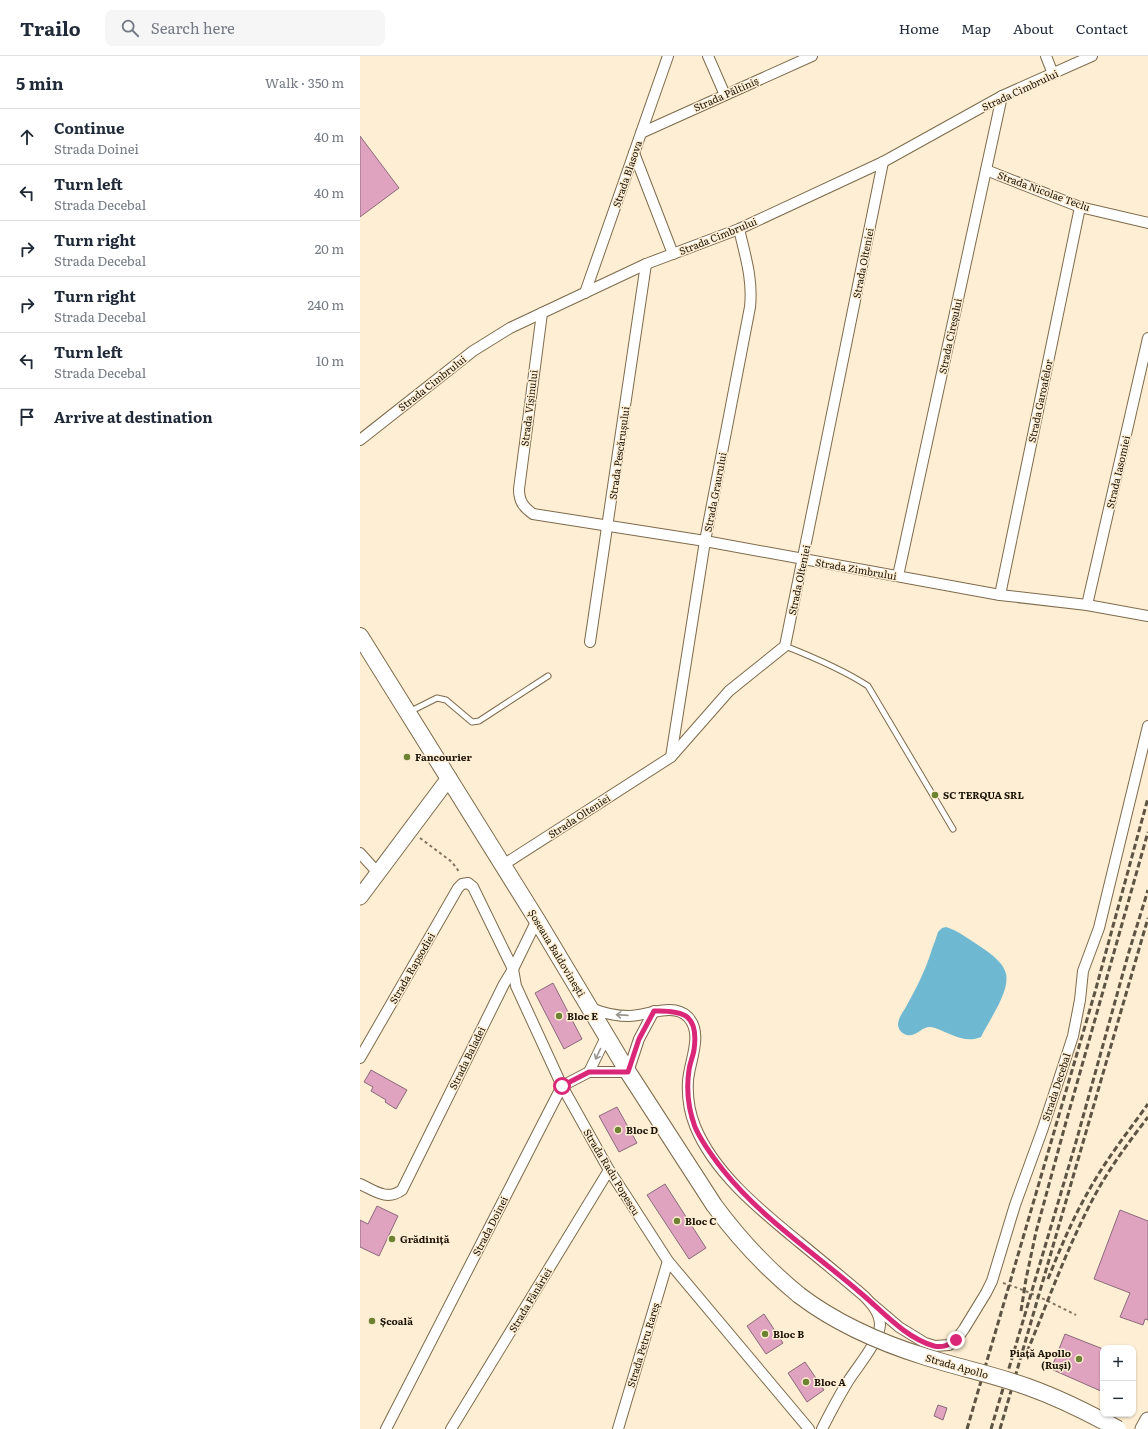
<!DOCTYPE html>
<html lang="en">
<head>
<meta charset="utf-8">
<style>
  :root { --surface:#fff; --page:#f6f6f7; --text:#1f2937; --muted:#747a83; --line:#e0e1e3 }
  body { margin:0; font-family:Literata,serif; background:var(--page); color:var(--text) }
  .controls { position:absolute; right:12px; bottom:12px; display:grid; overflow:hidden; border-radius:8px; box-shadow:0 1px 3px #0004 }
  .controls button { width:36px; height:36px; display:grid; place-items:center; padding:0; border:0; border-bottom:1px solid var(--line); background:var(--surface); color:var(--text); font:20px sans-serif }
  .stop { position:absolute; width:12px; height:12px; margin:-9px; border:3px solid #db2777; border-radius:50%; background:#fff }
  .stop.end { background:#db2777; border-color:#fff; box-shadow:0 1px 4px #0008 }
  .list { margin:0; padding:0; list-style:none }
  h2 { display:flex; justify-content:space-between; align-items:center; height:52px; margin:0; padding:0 16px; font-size:17px }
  h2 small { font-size:13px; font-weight:400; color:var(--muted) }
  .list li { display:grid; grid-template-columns:26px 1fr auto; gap:12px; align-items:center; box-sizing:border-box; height:56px; padding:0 16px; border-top:1px solid var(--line) }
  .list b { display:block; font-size:15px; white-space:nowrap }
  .list p { margin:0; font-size:13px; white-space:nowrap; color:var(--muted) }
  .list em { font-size:13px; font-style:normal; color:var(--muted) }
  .icon { flex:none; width:22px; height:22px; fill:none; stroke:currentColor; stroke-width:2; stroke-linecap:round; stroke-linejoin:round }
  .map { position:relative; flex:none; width:788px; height:1373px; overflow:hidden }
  header { display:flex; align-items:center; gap:24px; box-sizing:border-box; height:56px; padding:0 20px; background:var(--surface); border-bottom:1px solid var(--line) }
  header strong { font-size:19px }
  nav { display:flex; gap:22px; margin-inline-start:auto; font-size:14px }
  .search { width:280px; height:36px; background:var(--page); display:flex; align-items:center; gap:10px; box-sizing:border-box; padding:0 14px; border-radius:8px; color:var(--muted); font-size:15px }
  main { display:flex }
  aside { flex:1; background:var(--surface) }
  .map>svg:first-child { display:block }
</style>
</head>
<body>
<header>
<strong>Trailo</strong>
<div class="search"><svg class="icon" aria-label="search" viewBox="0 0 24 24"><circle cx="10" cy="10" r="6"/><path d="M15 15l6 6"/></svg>Search here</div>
<nav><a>Home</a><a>Map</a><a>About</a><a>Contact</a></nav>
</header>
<main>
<aside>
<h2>5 min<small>Walk · 350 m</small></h2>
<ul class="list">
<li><svg class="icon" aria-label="ahead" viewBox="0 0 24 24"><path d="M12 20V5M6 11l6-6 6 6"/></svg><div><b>Continue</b><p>Strada Doinei</p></div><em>40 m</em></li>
<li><svg class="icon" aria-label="left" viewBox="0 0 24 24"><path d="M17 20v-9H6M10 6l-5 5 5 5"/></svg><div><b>Turn left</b><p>Strada Decebal</p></div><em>40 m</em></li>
<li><svg class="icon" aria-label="right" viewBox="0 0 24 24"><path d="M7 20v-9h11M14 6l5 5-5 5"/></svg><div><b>Turn right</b><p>Strada Decebal</p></div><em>20 m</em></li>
<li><svg class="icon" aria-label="right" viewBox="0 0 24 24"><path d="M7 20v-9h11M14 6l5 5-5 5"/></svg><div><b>Turn right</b><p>Strada Decebal</p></div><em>240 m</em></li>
<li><svg class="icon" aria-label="left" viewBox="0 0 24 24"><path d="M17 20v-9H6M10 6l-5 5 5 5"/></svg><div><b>Turn left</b><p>Strada Decebal</p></div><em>10 m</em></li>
<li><svg class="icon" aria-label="arrive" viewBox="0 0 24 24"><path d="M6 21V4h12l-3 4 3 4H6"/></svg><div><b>Arrive at destination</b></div></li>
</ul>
</aside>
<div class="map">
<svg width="788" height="1373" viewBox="0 0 788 1373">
  <rect width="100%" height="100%" fill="#feeed3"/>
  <path fill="#6fb8d1" d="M586 871C599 875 610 884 621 891 630 897 644 907 646 918 650 936 629 964 621 981 604 988 590 977 575 972 563 967 558 981 547 979 542 978 538 973 538 968 539 960 544 955 547 949 557 931 566 913 572 893 574 888 576 882 578 876L582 872Z"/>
  <g fill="#dfa3c0" stroke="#8c6a7a">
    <path d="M0 80 39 132 0 161Z"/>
    <path d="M193 927 222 983 204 993 175 937Z"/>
    <path d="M11 1014 47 1034 36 1053 25 1046 26 1044 11 1035 13 1031 4 1026Z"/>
    <path d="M257 1051 277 1087 259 1096 239 1060Z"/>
    <path d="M305 1128 346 1192 329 1203 287 1139Z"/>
    <path d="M17 1150 38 1160 19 1200 0 1191V1164L8 1168Z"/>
    <path d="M760 1154 788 1165V1264L785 1263 783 1269 760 1261 770 1237 734 1223Z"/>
    <path d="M404 1258 423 1287 406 1298 387 1270Z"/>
    <path d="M705 1278 743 1293V1336L691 1313Z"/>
    <path d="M445 1306 464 1334 447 1346 428 1317Z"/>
    <path d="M578 1349 587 1352 583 1364 574 1360Z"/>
  </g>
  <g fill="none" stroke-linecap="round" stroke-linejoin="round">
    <g stroke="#7d6b4c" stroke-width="7">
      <g id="lane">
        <path d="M425 590C453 601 482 613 508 630L593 773"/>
        <path d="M49 656 77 642 86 644 112 666 119 665 188 620"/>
      </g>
    </g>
    <g stroke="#7d6b4c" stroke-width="12">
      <g id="street">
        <path d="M348 0 365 39"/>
        <path d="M686 0 693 18"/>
        <path d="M281 77 452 0"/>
        <path d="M274 97 313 198"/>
        <path d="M626 114 720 151 788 167"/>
        <path d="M225 237 308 0"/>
        <path d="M182 257 159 433C159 445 163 451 173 458L345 485 640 539 727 549 788 560"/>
        <path d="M0 384 113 295 150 272 286 208 379 173 523 106 642 40 732 0"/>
        <path d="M538 520 642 40"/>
        <path d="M640 539 720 151"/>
        <path d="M727 549 788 282"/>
        <path d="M230 586 286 208"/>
        <path d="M311 701 345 485 390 251C393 223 385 199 379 173"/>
        <path d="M0 797 18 817"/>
        <path d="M143 809 311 701 369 635 425 590 523 106"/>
        <path d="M231 952C243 957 256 960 269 960 287 960 313 946 328 961 344 978 329 1006 328 1025 327 1041 329 1055 335 1070 354 1117 400 1154 439 1186 461 1204 483 1222 504 1240 512 1248 520 1257 520 1269 519 1286 497 1311 487 1327 478 1342 470 1357 462 1373"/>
        <path d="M0 1002 98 832 102 828 108 827 113 831 153 913 156 930 202 1030 249 1114 268 1143 308 1205 449 1373"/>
        <path d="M229 1016 247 979"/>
        <path d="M0 1128C15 1135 27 1145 42 1134L144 928 153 913 177 864"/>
        <path d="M512 1248 539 1271 565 1287 575 1290 589 1289 596 1284 604 1273 626 1237 632 1225 655 1149 683 1072 713 980 720 944 723 915 739 872 788 670"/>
        <path d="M26 1373 202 1030 229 1016H268L279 983 294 955"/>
        <path d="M91 1373 249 1114"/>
        <path d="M258 1373 308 1205"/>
      </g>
    </g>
    <g stroke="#7d6b4c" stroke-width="17">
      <g id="secondary">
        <path d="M0 841 89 722"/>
        <path d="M783 1373 788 1364"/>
      </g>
    </g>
    <g stroke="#7d6b4c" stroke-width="18">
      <path id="primary" d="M0 580 177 864 268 1016 354 1149C379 1183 406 1212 439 1239"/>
    </g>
    <g stroke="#817663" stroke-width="2" stroke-dasharray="3 3" stroke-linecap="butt">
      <path d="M60 782 92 806 100 817"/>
      <path d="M643 1227C669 1235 692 1247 716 1259"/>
    </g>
    <use href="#lane" stroke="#fff" stroke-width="5"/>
    <use href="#street" stroke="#fff" stroke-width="10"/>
    <use href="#secondary" stroke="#fff" stroke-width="15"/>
    <use href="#primary" stroke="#fff" stroke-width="16"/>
    <g stroke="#5d5443" stroke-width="3" stroke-dasharray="6 3" stroke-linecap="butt">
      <path d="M688 1223C700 1193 712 1164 728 1136 745 1105 767 1077 788 1048"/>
      <path d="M661 1255 666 1223 676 1176 706 1066 788 776"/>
      <path d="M667 1296C689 1243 708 1189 735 1139 750 1111 769 1086 788 1061"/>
      <path d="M607 1373 735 936 788 742"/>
      <path d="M631 1373 716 1086 768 899 788 834"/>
      <path d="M640 1373 788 862"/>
    </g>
    <g stroke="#7d6b4c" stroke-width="18" stroke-linecap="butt">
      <path id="primary-bridge" d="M439 1239C477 1268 521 1287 566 1301 600 1312 635 1319 668 1331 699 1342 729 1357 758 1373"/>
    </g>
    <use href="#primary-bridge" stroke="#fff" stroke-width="16"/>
  </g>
  <defs><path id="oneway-shaft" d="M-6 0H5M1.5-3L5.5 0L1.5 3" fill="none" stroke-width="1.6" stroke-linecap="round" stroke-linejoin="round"/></defs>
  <g stroke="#98958f">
    <use href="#oneway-shaft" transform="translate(262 959) rotate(-176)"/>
    <use href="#oneway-shaft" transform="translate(238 998) rotate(115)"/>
  </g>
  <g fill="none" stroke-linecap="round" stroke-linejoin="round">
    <path stroke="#db2777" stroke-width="5" d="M202 1030 229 1016H268L279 983 294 955C324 954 339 959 334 994 333 1000 330 1007 329 1014 326 1034 328 1052 335 1071 342 1087 352 1100 363 1114 402 1163 456 1198 503 1239 524 1257 546 1282 574 1290 583 1292 589 1289 596 1284"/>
  </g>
  <g fill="#6d8233" stroke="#feeed3" stroke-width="1.5">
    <circle cx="47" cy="701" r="4"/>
    <circle cx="575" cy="739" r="4"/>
    <circle cx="199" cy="960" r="4"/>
    <circle cx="258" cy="1074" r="4"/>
    <circle cx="317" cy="1165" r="4"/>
    <circle cx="32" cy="1183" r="4"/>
    <circle cx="12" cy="1265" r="4"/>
    <circle cx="405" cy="1278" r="4"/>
    <circle cx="719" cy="1303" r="4"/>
    <circle cx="446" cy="1326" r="4"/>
  </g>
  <g text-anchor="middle" stroke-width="3" stroke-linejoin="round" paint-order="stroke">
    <g font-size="10" fill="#1a1307" stroke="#feeed3">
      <text transform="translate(660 34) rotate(-25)" y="4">Strada Cimbrului</text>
      <text transform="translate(366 38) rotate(-24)" y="4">Strada Păltiniș</text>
      <text transform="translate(267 118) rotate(-71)" y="4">Strada Blasova</text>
      <text transform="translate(684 135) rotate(20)" y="4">Strada Nicolae Teclu</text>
      <text transform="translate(358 180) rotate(-22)" y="4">Strada Cimbrului</text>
      <text transform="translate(503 207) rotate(-79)" y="4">Strada Olteniei</text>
      <text transform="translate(590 280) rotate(-78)" y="4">Strada Cireșului</text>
      <text transform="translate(72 327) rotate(-38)" y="4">Strada Cimbrului</text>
      <text transform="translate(680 345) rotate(-78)" y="4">Strada Garoafelor</text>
      <text transform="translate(169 352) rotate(-83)" y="4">Strada Vișinului</text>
      <text transform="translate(259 397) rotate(-82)" y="4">Strada Pescărușului</text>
      <text transform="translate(758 416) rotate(-77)" y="4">Strada Iasomiei</text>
      <text transform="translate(355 436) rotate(-79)" y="4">Strada Graurului</text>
      <text transform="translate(496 513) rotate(10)" y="4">Strada Zimbrului</text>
      <text transform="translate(439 524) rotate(-78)" y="4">Strada Olteniei</text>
      <text transform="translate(219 760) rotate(-33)" y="4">Strada Olteniei</text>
      <text transform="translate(197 897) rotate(59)" y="4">Șoseaua Baldovinești</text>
      <text transform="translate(52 912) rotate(-60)" y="4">Strada Rapsodiei</text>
      <text transform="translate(107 1002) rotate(-64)" y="4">Strada Baladei</text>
      <text transform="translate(696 1031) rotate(-72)" y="4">Strada Decebal</text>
      <text transform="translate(252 1116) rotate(59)" y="4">Strada Radu Popescu</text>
      <text transform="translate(130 1170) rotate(-63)" y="4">Strada Doinei</text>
      <text transform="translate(170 1244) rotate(-59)" y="4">Strada Fânăriei</text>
      <text transform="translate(283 1289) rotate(-73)" y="4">Strada Petru Rareș</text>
      <text transform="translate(597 1310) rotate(16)" y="4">Strada Apollo</text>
    </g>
    <g font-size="10" font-weight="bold" fill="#1a1307" stroke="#feeed3" text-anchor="start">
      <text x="55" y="705">Fancourier</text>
      <text x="583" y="743">SC TERQUA SRL</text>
      <text x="207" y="964">Bloc E</text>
      <text x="266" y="1078">Bloc D</text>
      <text x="325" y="1169">Bloc C</text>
      <text x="40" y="1187">Grădiniță</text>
      <text x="20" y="1269">Școală</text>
      <text x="413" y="1282">Bloc B</text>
      <text x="711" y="1301" text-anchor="end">Piață Apollo<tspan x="711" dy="12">(Ruși)</tspan></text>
      <text x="454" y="1330">Bloc A</text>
    </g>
  </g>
</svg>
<div class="controls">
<button>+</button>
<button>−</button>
</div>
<div class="stop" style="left:202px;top:1030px"></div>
<div class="stop end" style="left:596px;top:1284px"></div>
</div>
</main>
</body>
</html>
